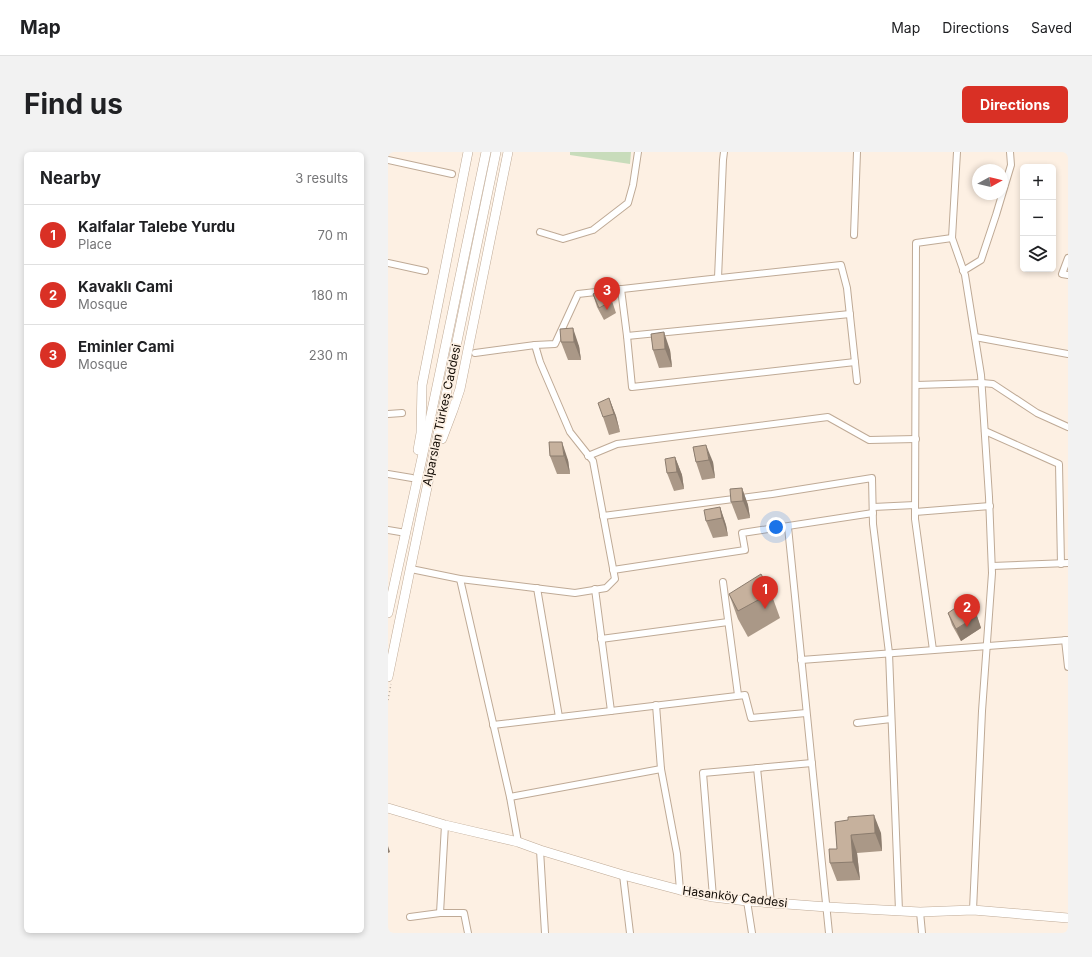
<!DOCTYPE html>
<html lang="en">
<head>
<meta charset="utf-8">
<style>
  :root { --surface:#fff; --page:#f2f2f2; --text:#202124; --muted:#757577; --line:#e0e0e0; --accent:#d93025 }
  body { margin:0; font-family:Inter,sans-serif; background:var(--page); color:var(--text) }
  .controls { position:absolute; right:12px; top:12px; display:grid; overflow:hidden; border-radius:6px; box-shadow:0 2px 6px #0003 }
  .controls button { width:36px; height:36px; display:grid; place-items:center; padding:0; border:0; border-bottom:1px solid var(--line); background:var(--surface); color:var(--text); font:20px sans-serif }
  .compass { position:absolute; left:584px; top:12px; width:36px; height:36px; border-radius:50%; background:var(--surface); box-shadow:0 2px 6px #0003; rotate:82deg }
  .you { position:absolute; left:388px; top:375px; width:14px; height:14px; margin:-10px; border:3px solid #fff; border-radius:50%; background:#1a73e8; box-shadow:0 0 0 6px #1a73e833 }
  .badge { display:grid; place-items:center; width:26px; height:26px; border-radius:50%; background:var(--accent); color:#fff; font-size:13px; font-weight:700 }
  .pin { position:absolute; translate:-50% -33px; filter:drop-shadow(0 1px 2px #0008) }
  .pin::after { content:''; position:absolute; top:21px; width:14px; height:12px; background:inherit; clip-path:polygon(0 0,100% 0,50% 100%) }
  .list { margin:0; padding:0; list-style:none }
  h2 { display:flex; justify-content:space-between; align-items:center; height:52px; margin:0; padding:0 16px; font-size:17px }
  h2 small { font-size:13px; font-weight:400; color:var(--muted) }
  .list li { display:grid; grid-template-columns:26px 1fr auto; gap:12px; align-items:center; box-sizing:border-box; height:60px; padding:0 16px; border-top:1px solid var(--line) }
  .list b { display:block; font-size:15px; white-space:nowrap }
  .list p { margin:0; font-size:13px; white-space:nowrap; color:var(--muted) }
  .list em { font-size:13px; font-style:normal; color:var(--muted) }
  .icon { flex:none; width:22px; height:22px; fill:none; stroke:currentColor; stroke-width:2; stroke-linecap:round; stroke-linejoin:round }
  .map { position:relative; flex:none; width:680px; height:781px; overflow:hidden; border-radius:6px }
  header { display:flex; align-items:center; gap:24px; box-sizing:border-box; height:56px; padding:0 20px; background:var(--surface); border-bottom:1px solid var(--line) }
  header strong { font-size:19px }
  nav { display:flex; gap:22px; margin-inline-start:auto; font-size:14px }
  .intro { display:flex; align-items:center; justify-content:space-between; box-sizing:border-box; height:96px; padding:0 24px }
  h1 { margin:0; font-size:28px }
  .button { padding:10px 18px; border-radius:6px; background:var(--accent); color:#fff; font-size:14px; font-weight:700 }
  main { display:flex; gap:24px; padding:0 24px }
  aside { flex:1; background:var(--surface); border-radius:6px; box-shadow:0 2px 6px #0003 }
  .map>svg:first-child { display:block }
</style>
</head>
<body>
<header>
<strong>Map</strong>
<nav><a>Map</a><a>Directions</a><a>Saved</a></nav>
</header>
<div class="intro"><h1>Find us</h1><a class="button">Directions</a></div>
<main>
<aside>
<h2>Nearby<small>3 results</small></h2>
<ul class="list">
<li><span class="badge">1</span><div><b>Kalfalar Talebe Yurdu</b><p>Place</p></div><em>70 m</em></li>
<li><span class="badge">2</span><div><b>Kavaklı Cami</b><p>Mosque</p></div><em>180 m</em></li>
<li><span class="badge">3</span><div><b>Eminler Cami</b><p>Mosque</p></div><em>230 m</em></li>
</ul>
</aside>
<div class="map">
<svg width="680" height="781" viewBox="0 0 680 781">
  <rect width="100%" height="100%" fill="#fdf0e3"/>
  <path fill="#c8dcbb" d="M182 0H243L242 12 182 3Z"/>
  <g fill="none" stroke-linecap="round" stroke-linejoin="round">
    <g stroke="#bfaa96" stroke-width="8">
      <g id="street">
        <path d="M569 0 564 86 577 123 593 223 601 345 604 421 594 559 585 758"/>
        <path d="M0 8 64 22"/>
        <path d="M152 80 175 87 205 78 240 51 245 33 250 0"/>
        <path d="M466 83 469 0"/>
        <path d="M680 106 674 122 680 123"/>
        <path d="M0 111 37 119"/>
        <path d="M575 119 593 108 608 63 623 13 622 0"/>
        <path d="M330 126 335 8 336 0"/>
        <path d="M233 137 239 184 244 235 467 210"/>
        <path d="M239 184 462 162"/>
        <path d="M587 185 680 202"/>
        <path d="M147 193 167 192 190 142 314 128 453 113 459 136 469 229"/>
        <path d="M528 233 594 231 605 232 649 261 680 275"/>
        <path d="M0 262 14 261"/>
        <path d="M597 279 671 312 673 412"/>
        <path d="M200 304 229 292 440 265 481 288 528 287"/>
        <path d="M0 322 24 326"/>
        <path d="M485 355 527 353"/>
        <path d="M527 360 602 354"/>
        <path d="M215 364 384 342 484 326 485 372 501 501 511 759"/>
        <path d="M400 375 441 781"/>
        <path d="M0 378 18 381"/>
        <path d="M604 414 680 411"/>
        <path d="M23 417 72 427 187 441 218 436 227 427 205 309 182 280 152 210 147 193 87 201"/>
        <path d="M225 418 357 398 354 381 485 361"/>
        <path d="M72 427 122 645 130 690"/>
        <path d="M335 430 350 543"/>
        <path d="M149 436 171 565"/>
        <path d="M207 437 223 559"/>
        <path d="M213 487 340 470"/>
        <path d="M677 488 680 515"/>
        <path d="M545 498 527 367 528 91 564 86"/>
        <path d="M413 508 680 488"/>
        <path d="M268 553 273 617 289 702 292 738"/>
        <path d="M469 571 503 567"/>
        <path d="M105 573 357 543 363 566 418 561"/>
        <path d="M369 616 383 751"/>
        <path d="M122 645 273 617"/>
        <path d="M57 673 52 761H76L80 781"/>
        <path d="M152 698 157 781"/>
        <path d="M235 723 242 781"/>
        <path d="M325 745 315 621 424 611"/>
        <path d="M359 749 364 781"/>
        <path d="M532 760 534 781"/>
        <path d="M22 765 52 761"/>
      </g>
    </g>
    <g stroke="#bfaa96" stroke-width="10">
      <g id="secondary">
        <path d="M54 287 65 258 72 237 120 0"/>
        <path d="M30 298 33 281 34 233 80 0"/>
        <path d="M0 461 34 306 98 0"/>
        <path d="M0 525 108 0"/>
        <path d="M0 656 57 673 130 690 152 698 235 723 292 738 325 745 359 749 439 755 532 760 585 758 680 766"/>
      </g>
    </g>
    <path stroke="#b4a99d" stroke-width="1.5" stroke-dasharray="1 3" stroke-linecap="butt" d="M0 548 3 532"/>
    <use href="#street" stroke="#fff" stroke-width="6"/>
    <use href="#secondary" stroke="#fff" stroke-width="9"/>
  </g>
  <g fill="#aa9887">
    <path d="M205 142 224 149 228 161 216 168 209 155Z"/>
    <path d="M172 177 191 194 193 208H180L173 190Z"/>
    <path d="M263 182 282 198 284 215 271 216 265 198Z"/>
    <path d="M221 246 228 264 232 280 221 283 215 265Z"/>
    <path d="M161 290 180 308 182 322H169L162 304Z"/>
    <path d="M305 295 325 310 327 326 314 328 308 310Z"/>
    <path d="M287 305 294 323 296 337 286 339 279 321Z"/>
    <path d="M354 336 360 353 362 366 350 368 343 350Z"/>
    <path d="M332 355 338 373 340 384 325 386 318 369Z"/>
    <path d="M383 441 392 466 360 485 350 467 341 442Z"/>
    <path d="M560 461 589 464 593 476 573 489 564 473Z"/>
    <path d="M447 670 493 681 494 699 469 701 472 728 449 729 442 711 449 697Z"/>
  </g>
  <g fill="#8b7c6e">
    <path d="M185 176 191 194 193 208 186 190Z"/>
    <path d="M276 180 282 198 284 215 277 197Z"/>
    <path d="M221 246 228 264 232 280 226 262Z"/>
    <path d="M174 290 180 308 182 322 176 304Z"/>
    <path d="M318 293 325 310 327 326 321 308Z"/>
    <path d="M287 305 294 323 296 337 289 320Z"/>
    <path d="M354 336 360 353 362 366 355 349Z"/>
    <path d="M332 355 338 373 340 384 334 366Z"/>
    <path d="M589 464 593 476 573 489 568 477Z"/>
    <path d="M486 663 493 681 494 699 487 681Z"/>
    <path d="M463 683 469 701 472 728 465 710Z"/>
    <path d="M0 694 2 700 0 701Z"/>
  </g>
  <g fill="#c6b19d" stroke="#8b7c6e">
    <path d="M218 135 224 149 211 156 205 142Z"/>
    <path d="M185 176 186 190H173L172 177Z"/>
    <path d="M276 180 277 197 265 198 263 182Z"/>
    <path d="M221 246 226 262 215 265 210 251Z"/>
    <path d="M161 290H174L176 304H162Z"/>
    <path d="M318 293 321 308 308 310 305 295Z"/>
    <path d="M287 305 289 320 279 321 277 307Z"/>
    <path d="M354 336 355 349 343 350 342 337Z"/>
    <path d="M332 355 334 366 318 369 316 358Z"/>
    <path d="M373 422 383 441 350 459 341 442Z"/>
    <path d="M579 448 589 464 568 477 560 461Z"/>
    <path d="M486 663 487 681 463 683 465 710 442 711 441 697H449L447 670 460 668V665Z"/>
  </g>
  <g text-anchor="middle" stroke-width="3.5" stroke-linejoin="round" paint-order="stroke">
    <g font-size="12" fill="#140d06" stroke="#fdf0e3">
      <text transform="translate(54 263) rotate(-78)" y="4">Alparslan Türkeş Caddesi</text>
      <text transform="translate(347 745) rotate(7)" y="4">Hasanköy Caddesi</text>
    </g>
  </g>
</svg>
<div class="controls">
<button>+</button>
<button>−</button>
<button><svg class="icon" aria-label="layers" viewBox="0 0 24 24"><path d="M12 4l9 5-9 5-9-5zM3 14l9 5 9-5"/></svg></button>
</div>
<svg class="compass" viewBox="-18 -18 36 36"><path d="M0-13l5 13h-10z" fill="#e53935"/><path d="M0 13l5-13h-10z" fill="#757577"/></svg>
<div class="you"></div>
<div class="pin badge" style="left:377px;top:457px">1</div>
<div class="pin badge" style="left:579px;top:475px">2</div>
<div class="pin badge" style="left:219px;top:158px">3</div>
</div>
</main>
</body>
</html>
